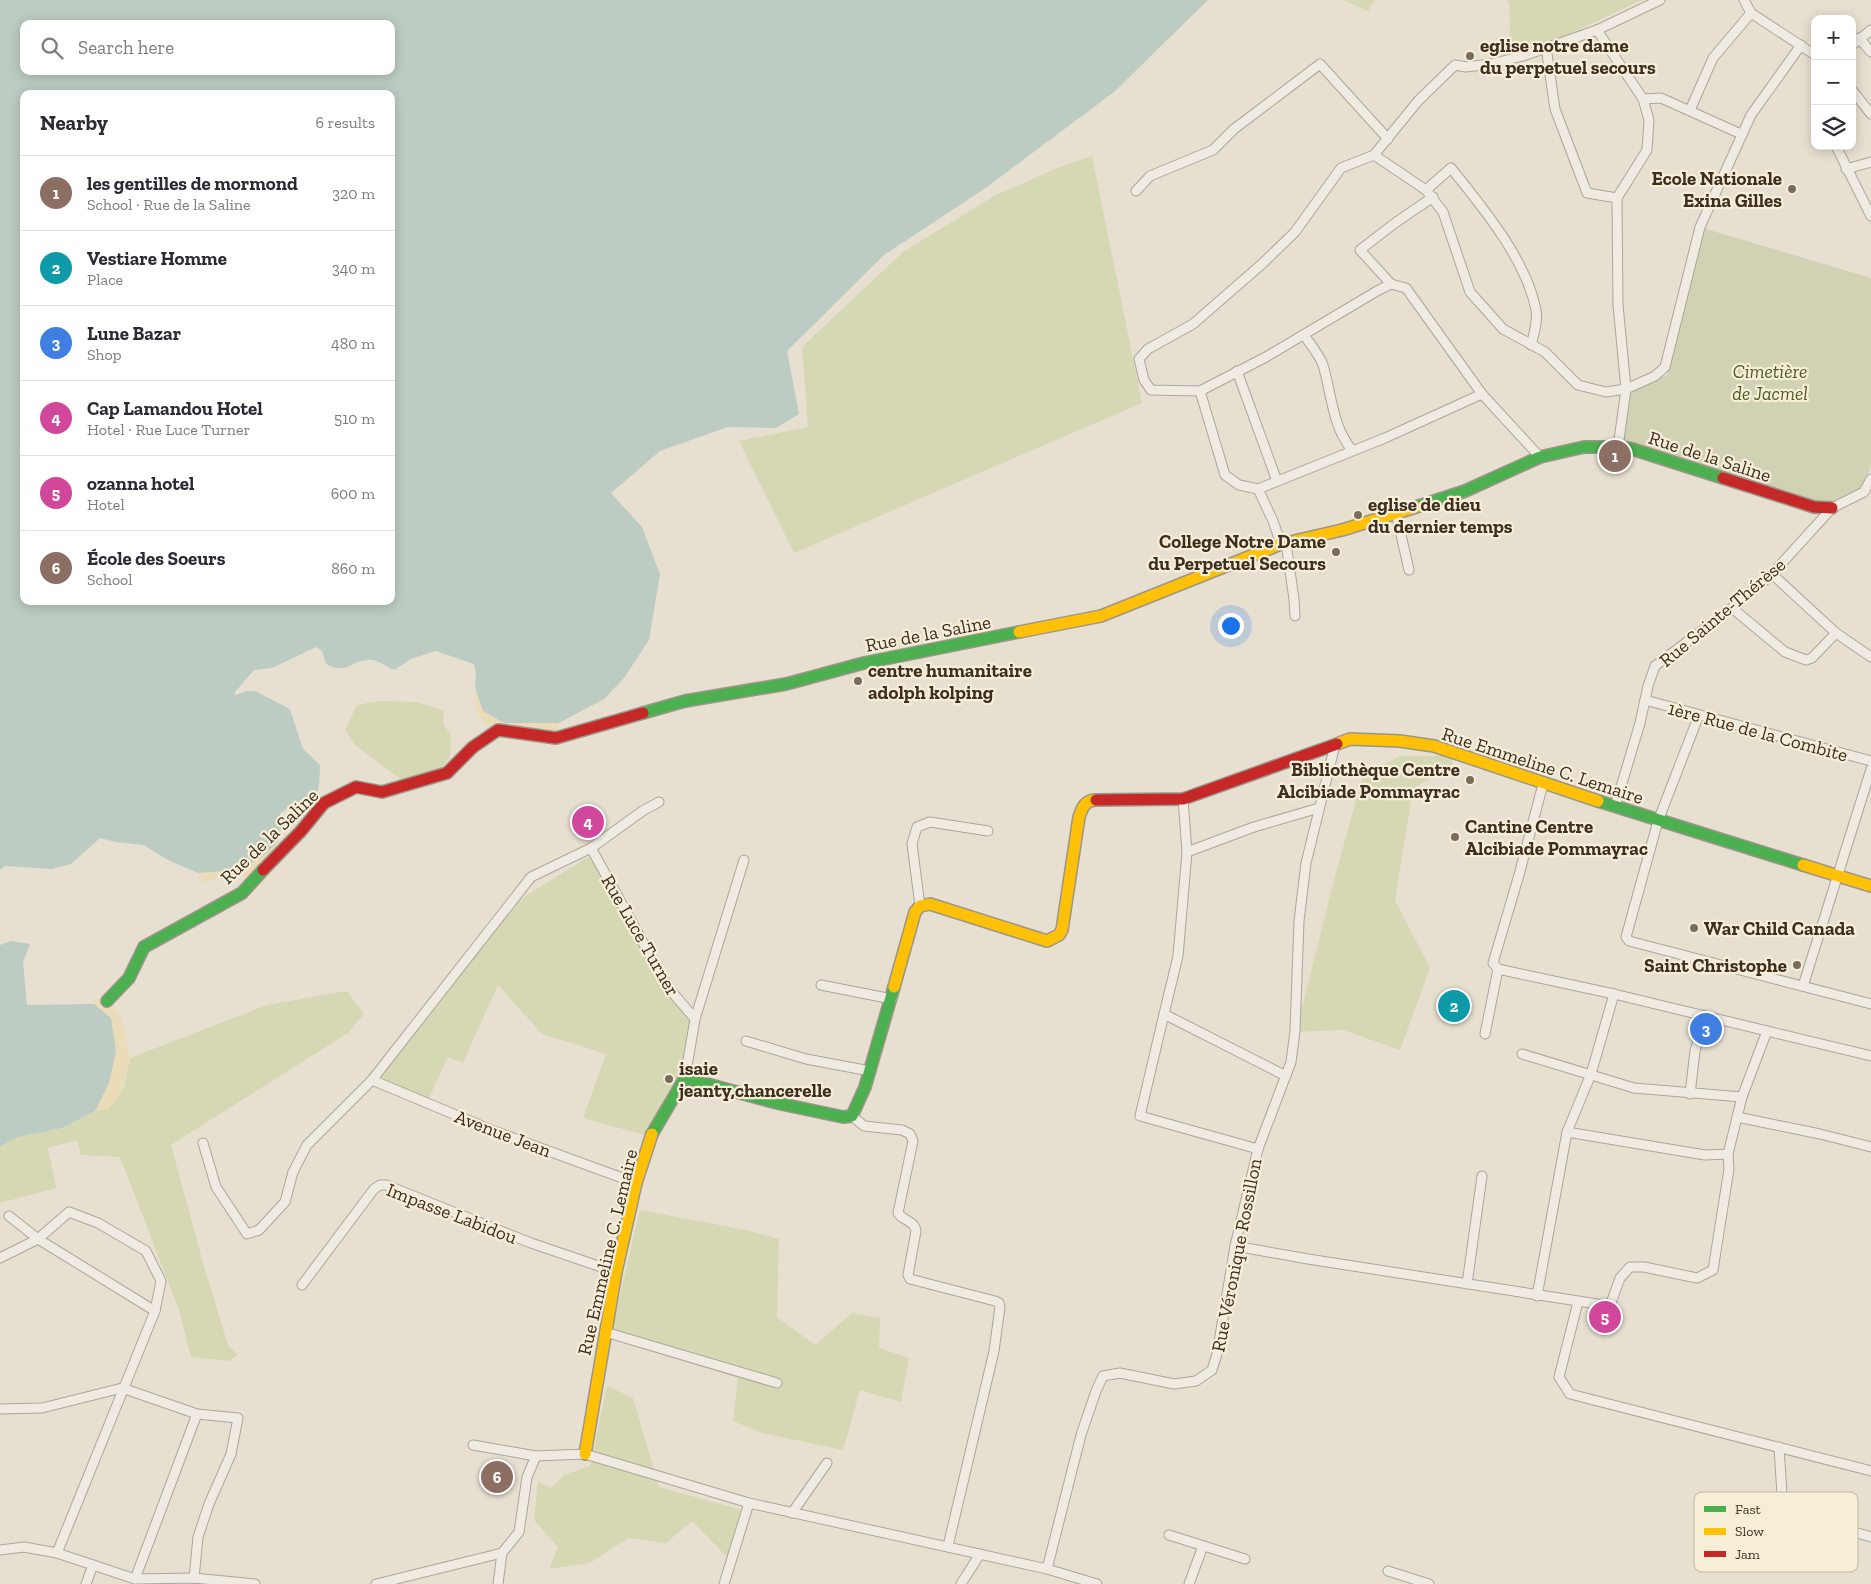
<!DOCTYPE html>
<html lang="en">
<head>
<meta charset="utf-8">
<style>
  :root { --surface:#fff; --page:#f2f2f3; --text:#2b2b33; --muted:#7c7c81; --line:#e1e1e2; --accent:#786c5e }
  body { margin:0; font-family:"Zilla Slab",serif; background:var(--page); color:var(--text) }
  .controls { position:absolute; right:15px; top:15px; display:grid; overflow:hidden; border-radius:10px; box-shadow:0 2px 12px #0003 }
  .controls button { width:45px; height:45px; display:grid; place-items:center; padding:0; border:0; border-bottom:1px solid var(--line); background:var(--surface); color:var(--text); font:25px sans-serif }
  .you { position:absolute; left:1230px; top:625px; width:18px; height:18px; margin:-12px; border:4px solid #fff; border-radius:50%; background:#1a73e8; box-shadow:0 0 0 8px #1a73e833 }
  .badge { display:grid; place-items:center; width:32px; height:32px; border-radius:50%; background:var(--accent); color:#fff; font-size:16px; font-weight:700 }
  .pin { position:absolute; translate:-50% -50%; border:2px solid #fff; box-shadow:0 1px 5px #0006 }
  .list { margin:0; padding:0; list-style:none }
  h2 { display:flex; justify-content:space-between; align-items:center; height:65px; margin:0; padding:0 20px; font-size:21px }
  h2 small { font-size:16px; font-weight:400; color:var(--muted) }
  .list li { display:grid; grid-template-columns:32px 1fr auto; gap:15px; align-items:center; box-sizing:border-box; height:75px; padding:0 20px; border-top:1px solid var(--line) }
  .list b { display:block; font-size:19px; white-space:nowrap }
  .list p { margin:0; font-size:16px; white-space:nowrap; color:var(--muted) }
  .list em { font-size:16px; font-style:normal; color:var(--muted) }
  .icon { flex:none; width:28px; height:28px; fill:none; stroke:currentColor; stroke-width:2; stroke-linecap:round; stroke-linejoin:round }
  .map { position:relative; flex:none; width:1871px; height:1584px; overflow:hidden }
  .search { position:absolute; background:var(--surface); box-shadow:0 2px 12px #0003; left:20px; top:20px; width:375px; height:55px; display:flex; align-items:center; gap:12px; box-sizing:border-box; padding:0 18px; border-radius:10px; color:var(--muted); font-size:19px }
  .panel { position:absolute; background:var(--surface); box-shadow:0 2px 12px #0003; left:20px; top:90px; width:375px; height:515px; border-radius:10px }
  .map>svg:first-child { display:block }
</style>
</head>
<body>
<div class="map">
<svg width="1871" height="1584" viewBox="0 0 1871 1584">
  <rect width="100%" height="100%" fill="#e7e0d1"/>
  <g fill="#d6d7b3">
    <path d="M1343 0H1375L1368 11Z"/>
    <path d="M1507 0H1642L1556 40 1511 53 1509 3Z"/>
    <path d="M1092 156 1142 403 794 553 739 441 808 427 802 347 903 252 994 196 1057 168Z"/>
    <path d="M377 701 417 702 444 711 443 724 451 735 450 757 436 774 403 781 355 745 345 730 357 705Z"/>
    <path d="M1400 756H1450L1453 764 1413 789 1395 900 1430 968 1400 1050 1343 1030 1296 1032 1336 872 1363 776Z"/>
    <path d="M591 855 691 1021 678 1085 645 1135 583 1118 606 1054 542 1034 498 985 463 1063 448 1057 428 1100 376 1078 521 899Z"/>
    <path d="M347 991 364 1014 348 1033 171 1145 205 1270 228 1345 238 1355 228 1361 191 1357 179 1310 120 1157 81 1155 77 1140 48 1148 56 1188 0 1203V1147L14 1138 62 1128 95 1111 109 1109 124 1087 130 1058 267 1005Z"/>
    <path d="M640 1210 746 1230 779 1239 777 1317 815 1345 852 1313 880 1318 879 1348 909 1358 901 1402 860 1390 843 1450 762 1433 733 1421 738 1378 610 1338Z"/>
    <path d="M607 1386 633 1398 659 1487 741 1510 727 1557 692 1521 666 1543 628 1538 590 1563 549 1569 558 1547 534 1520 538 1482 551 1488 564 1475 590 1466Z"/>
  </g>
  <g fill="#eadcb9">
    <path d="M475 687 483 711 504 723H559V730L525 740 492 731 477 713Z"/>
    <path d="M277 843 269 856 250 877 229 874 202 883 198 873 223 871 261 858Z"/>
    <path d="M94 999 107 1001 119 1012 125 1031 130 1059 123 1088 109 1109 95 1111 109 1083 111 1018 94 1004Z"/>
  </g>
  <path fill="#d1d1b3" d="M1703 228 1871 278V464L1863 490 1838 501 1815 503 1623 441 1631 392 1667 375Z"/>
  <g fill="#bcccc2" fill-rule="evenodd">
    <path d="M0 0H1208L1114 92 987 187 884 255 787 351 799 414 776 428 728 427 660 451 611 493 642 527 660 574 649 640 624 678 604 699 559 723H504L483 711 475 687 476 673 474 664 436 651 411 659 394 670C387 667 379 661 372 660 349 659 349 676 326 664L322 651 316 647 272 668 254 670 235 692V695L247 691H255L290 709 303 749 320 765C319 787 322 799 297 806 289 809 286 808 280 814L281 832 277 843 261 858 246 866 223 871 198 873 166 859 144 845 116 842 100 838 71 864 52 869 5 866 0 870ZM24 24H391V71H24ZM24 94H391V601H24Z"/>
    <path d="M11 941 30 944 23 962 27 1005 94 1004 111 1018 116 1051 109 1083 95 1111 62 1128 14 1138 0 1147V945Z"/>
  </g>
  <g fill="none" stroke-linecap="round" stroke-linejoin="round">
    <g stroke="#ada599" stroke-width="11">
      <g id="street">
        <path d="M1744 0 1751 13 1815 55"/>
        <path d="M1859 38 1871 52"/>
        <path d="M1852 45 1871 30"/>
        <path d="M1546 47 1555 109 1587 193 1617 198"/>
        <path d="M1852 90 1871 114"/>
        <path d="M1643 99 1661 98 1741 134"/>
        <path d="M1690 110 1713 58 1751 13"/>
        <path d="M1836 146 1871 216"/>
        <path d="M1374 155 1418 101 1455 65 1466 67 1490 64 1523 56 1597 30 1660 0"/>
        <path d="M1846 169 1871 162"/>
        <path d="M1426 190 1451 168C1483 208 1526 259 1536 310 1538 321 1534 334 1531 345"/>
        <path d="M1136 191 1150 176 1213 150 1234 129 1320 64 1388 139"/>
        <path d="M1391 284 1360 250 1395 223 1433 197"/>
        <path d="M1304 335C1310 344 1319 354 1323 365 1332 395 1332 426 1352 450"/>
        <path d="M1237 371 1277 481"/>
        <path d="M1200 391 1225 475 1239 485 1258 489 1385 438 1482 394"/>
        <path d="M1618 447 1626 389 1655 376 1665 367 1700 227 1751 115 1801 45"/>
        <path d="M1540 457 1482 394 1406 288 1391 284 1377 291 1266 357 1200 391 1151 390 1144 380 1139 359 1148 349 1193 324 1262 264 1295 232 1341 168 1374 155 1426 190 1443 212 1470 292 1503 329 1545 352 1578 385 1606 392 1626 389 1618 305 1617 198 1647 150 1649 120 1643 99 1597 30"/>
        <path d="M1258 489 1273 521 1281 544"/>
        <path d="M1396 513 1409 570"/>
        <path d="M1286 543 1294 599 1295 616"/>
        <path d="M1772 574 1836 633 1871 657"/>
        <path d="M1732 608 1785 652 1806 660 1812 658 1836 633"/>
        <path d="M1645 700 1871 761"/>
        <path d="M1699 715 1658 821 1626 937 1629 941 1871 1004"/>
        <path d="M1543 784 1519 875 1493 963 1498 969 1614 994 1871 1056"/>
        <path d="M1183 799 1187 852"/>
        <path d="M1615 807 1640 723 1648 686 1655 666 1732 608 1772 574 1832 508 1864 492 1871 479"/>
        <path d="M591 848 667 986 695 1019 685 1078"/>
        <path d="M920 906 912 844 917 827 930 822 988 831"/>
        <path d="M821 985 892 999"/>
        <path d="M1803 986 1871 769"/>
        <path d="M1164 1014 1140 1116 1258 1149"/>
        <path d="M695 1019 744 860"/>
        <path d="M1485 1034 1498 969"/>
        <path d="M746 1041 806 1059 870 1071"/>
        <path d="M1522 1054 1634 1088 1742 1097"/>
        <path d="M1286 1076 1164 1014 1178 956 1187 852 1254 827 1319 808"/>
        <path d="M372 1080 494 1131 636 1183"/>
        <path d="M1690 1094 1695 1051 1705 1016"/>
        <path d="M852 1116 864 1126 902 1130 910 1134 913 1141 898 1213C903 1221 914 1220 916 1231L908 1275 910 1279 995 1301 999 1303 1000 1307 994 1351 948 1546"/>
        <path d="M1737 1117 1820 1134 1871 1147"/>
        <path d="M1567 1132 1705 1155 1728 1154 1742 1097 1767 1031"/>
        <path d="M203 1143 216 1187 247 1234 259 1230 285 1202 293 1172 307 1145 372 1080 531 877 591 848 644 810 659 802"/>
        <path d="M9 1216 38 1239 155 1311 57 1553"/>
        <path d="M1235 1246 1308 1259 1610 1306 1620 1278 1630 1267H1644L1697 1278 1713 1270 1729 1169 1728 1154"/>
        <path d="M0 1258 38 1239 69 1212 98 1223 146 1251 161 1281 155 1311"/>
        <path d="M1467 1284 1482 1176"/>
        <path d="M302 1285 374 1189 380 1185H386L531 1243 616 1272"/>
        <path d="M1537 1296 1567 1132 1591 1074 1614 994"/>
        <path d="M1578 1302 1559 1377 1570 1394 1871 1471"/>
        <path d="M605 1332 777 1383"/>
        <path d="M0 1409 42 1408 122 1388 197 1414 238 1418 231 1454 209 1504 198 1537 194 1578"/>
        <path d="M473 1445 536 1456 585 1454 749 1503 1047 1569 1097 1584"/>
        <path d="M1779 1447 1783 1511 1871 1537"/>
        <path d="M792 1513 827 1463"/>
        <path d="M1169 1535 1245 1559"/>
        <path d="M0 1550 24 1547 57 1553 135 1579 194 1578 255 1584"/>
        <path d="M1047 1569 1081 1435 1096 1391 1103 1376 1120 1373 1174 1384 1196 1381 1212 1370 1217 1354 1235 1246 1258 1149 1291 1062 1295 1031 1299 921 1306 863 1335 745"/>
        <path d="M1388 1571 1429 1584"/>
        <path d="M135 1579 197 1414"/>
        <path d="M86 1584 93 1565"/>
        <path d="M376 1584 502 1553 519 1532 527 1477 536 1456"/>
        <path d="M498 1584 502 1553"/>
        <path d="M724 1584 749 1503"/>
        <path d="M961 1584 980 1554"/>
        <path d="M1189 1584 1203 1546"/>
      </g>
    </g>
    <g stroke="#9c958a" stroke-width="14">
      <g id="fast">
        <path d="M1416 507 1465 491 1540 457 1584 447H1618L1632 449 1723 478"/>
        <path d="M643 713 685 701 786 684 864 663 1019 632"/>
        <path d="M1598 801 1803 865"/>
        <path d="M107 1001 129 978 144 947 242 893 263 870"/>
        <path d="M652 1134 685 1078 777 1103 843 1117 852 1116 865 1087 894 987"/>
      </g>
    </g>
    <g stroke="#9c958a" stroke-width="14">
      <g id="slow">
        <path d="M1019 632 1101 616 1281 544 1342 530 1416 507"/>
        <path d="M1337 744 1350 739 1400 741 1434 746 1598 801"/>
        <path d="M1803 865 1871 886"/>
        <path d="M894 987 915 912 920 906 930 904 1047 941 1059 935 1062 930 1079 817C1082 808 1085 800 1096 800"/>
        <path d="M585 1454 616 1272 636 1183 652 1134"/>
      </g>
    </g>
    <g stroke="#9c958a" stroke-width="14">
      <g id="jam">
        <path d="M1723 478 1814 507 1832 508"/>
        <path d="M1096 800 1183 799 1337 744"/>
        <path d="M263 870 301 831 324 803 356 787 382 792 447 773 473 747 498 730 556 738 643 713"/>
      </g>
    </g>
    <use href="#street" stroke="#efebe3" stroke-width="9"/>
    <use href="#fast" stroke="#4caf50" stroke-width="11"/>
    <use href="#slow" stroke="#ffc107" stroke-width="11"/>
    <use href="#jam" stroke="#c62828" stroke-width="11"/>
  </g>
  <g fill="#786c5e" stroke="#f7eed8" stroke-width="2">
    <circle cx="1470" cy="56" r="5"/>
    <circle cx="1792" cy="189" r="5"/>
    <circle cx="1358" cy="515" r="5"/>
    <circle cx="1336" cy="552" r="5"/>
    <circle cx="858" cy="681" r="5"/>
    <circle cx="1470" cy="780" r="5"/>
    <circle cx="1455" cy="837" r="5"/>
    <circle cx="1694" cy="928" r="5"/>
    <circle cx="1797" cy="965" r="5"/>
    <circle cx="669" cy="1079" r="5"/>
  </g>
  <g text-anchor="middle" stroke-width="4.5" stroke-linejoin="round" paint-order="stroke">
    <g font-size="19" font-weight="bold" fill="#3d2e20" stroke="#f7eed8" text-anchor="start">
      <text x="1480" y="52">eglise notre dame<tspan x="1480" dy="22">du perpetuel secours</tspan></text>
      <text x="1782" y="185" text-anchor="end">Ecole Nationale<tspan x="1782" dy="22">Exina Gilles</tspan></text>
      <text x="1368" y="511">eglise de dieu<tspan x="1368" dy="22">du dernier temps</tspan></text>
      <text x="1326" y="548" text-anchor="end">College Notre Dame<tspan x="1326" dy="22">du Perpetuel Secours</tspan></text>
      <text x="868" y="677">centre humanitaire<tspan x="868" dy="22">adolph kolping</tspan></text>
      <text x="1460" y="776" text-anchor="end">Bibliothèque Centre<tspan x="1460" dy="22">Alcibiade Pommayrac</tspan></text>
      <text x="1465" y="833">Cantine Centre<tspan x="1465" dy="22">Alcibiade Pommayrac</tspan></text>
      <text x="1704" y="935">War Child Canada</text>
      <text x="1787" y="972" text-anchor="end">Saint Christophe</text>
      <text x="679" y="1075">isaie<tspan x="679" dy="22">jeanty,chancerelle</tspan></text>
    </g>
    <g font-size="19" font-style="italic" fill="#4d5a26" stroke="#f7eed8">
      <text x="1770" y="378">Cimetière<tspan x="1770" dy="22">de Jacmel</tspan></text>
    </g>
    <g font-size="19" fill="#3d2e20" stroke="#f7eed8">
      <text transform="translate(1710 456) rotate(18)" y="7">Rue de la Saline</text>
      <text transform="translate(1722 612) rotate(-40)" y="7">Rue Sainte-Thérèse</text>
      <text transform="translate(928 633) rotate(-11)" y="7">Rue de la Saline</text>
      <text transform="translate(1758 731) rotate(15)" y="7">1ère Rue de la Combite</text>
      <text transform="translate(1543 765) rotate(18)" y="7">Rue Emmeline C. Lemaire</text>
      <text transform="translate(269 836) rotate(-44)" y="7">Rue de la Saline</text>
      <text transform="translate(641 935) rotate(60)" y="7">Rue Luce Turner</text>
      <text transform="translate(503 1133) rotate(21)" y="7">Avenue Jean</text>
      <text transform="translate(452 1213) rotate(21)" y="7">Impasse Labidou</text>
      <text transform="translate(607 1252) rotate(-77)" y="7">Rue Emmeline C. Lemaire</text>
      <text transform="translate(1236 1255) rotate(-79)" y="7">Rue Véronique Rossillon</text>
    </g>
  </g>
  <rect x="1694" y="1492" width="164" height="80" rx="8" fill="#f7eed8" stroke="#bfb4a1" stroke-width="1"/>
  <rect x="1704" y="1506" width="22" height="6" fill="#4caf50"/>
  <rect x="1704" y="1528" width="22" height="7" fill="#ffc107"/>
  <rect x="1704" y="1551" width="22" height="6" fill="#c62828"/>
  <g font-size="14" fill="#3d2e20">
    <text x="1735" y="1514">Fast</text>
    <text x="1735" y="1536">Slow</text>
    <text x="1735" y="1559">Jam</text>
  </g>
</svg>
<div class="controls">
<button>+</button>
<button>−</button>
<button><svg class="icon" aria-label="layers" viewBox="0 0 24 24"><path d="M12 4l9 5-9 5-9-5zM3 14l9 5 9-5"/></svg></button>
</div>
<div class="you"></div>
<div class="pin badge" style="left:1615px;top:456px;background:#8d6e63">1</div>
<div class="pin badge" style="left:1454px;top:1006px;background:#0f9aa8">2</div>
<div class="pin badge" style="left:1706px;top:1029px;background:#3f7fe0">3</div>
<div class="pin badge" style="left:588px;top:822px;background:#d1479c">4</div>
<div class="pin badge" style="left:1605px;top:1317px;background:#d1479c">5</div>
<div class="pin badge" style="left:497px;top:1477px;background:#8d6e63">6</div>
<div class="search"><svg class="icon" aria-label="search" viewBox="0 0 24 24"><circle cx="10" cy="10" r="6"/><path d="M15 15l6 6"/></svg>Search here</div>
<section class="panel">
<h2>Nearby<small>6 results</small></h2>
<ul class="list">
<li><span class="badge" style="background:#8d6e63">1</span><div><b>les gentilles de mormond</b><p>School · Rue de la Saline</p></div><em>320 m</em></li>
<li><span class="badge" style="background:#0f9aa8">2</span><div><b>Vestiare Homme</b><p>Place</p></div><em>340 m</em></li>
<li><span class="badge" style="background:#3f7fe0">3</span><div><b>Lune Bazar</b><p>Shop</p></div><em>480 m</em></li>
<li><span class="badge" style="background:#d1479c">4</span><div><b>Cap Lamandou Hotel</b><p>Hotel · Rue Luce Turner</p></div><em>510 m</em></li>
<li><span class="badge" style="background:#d1479c">5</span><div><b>ozanna hotel</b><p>Hotel</p></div><em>600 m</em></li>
<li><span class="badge" style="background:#8d6e63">6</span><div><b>École des Soeurs</b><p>School</p></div><em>860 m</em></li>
</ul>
</section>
</div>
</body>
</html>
